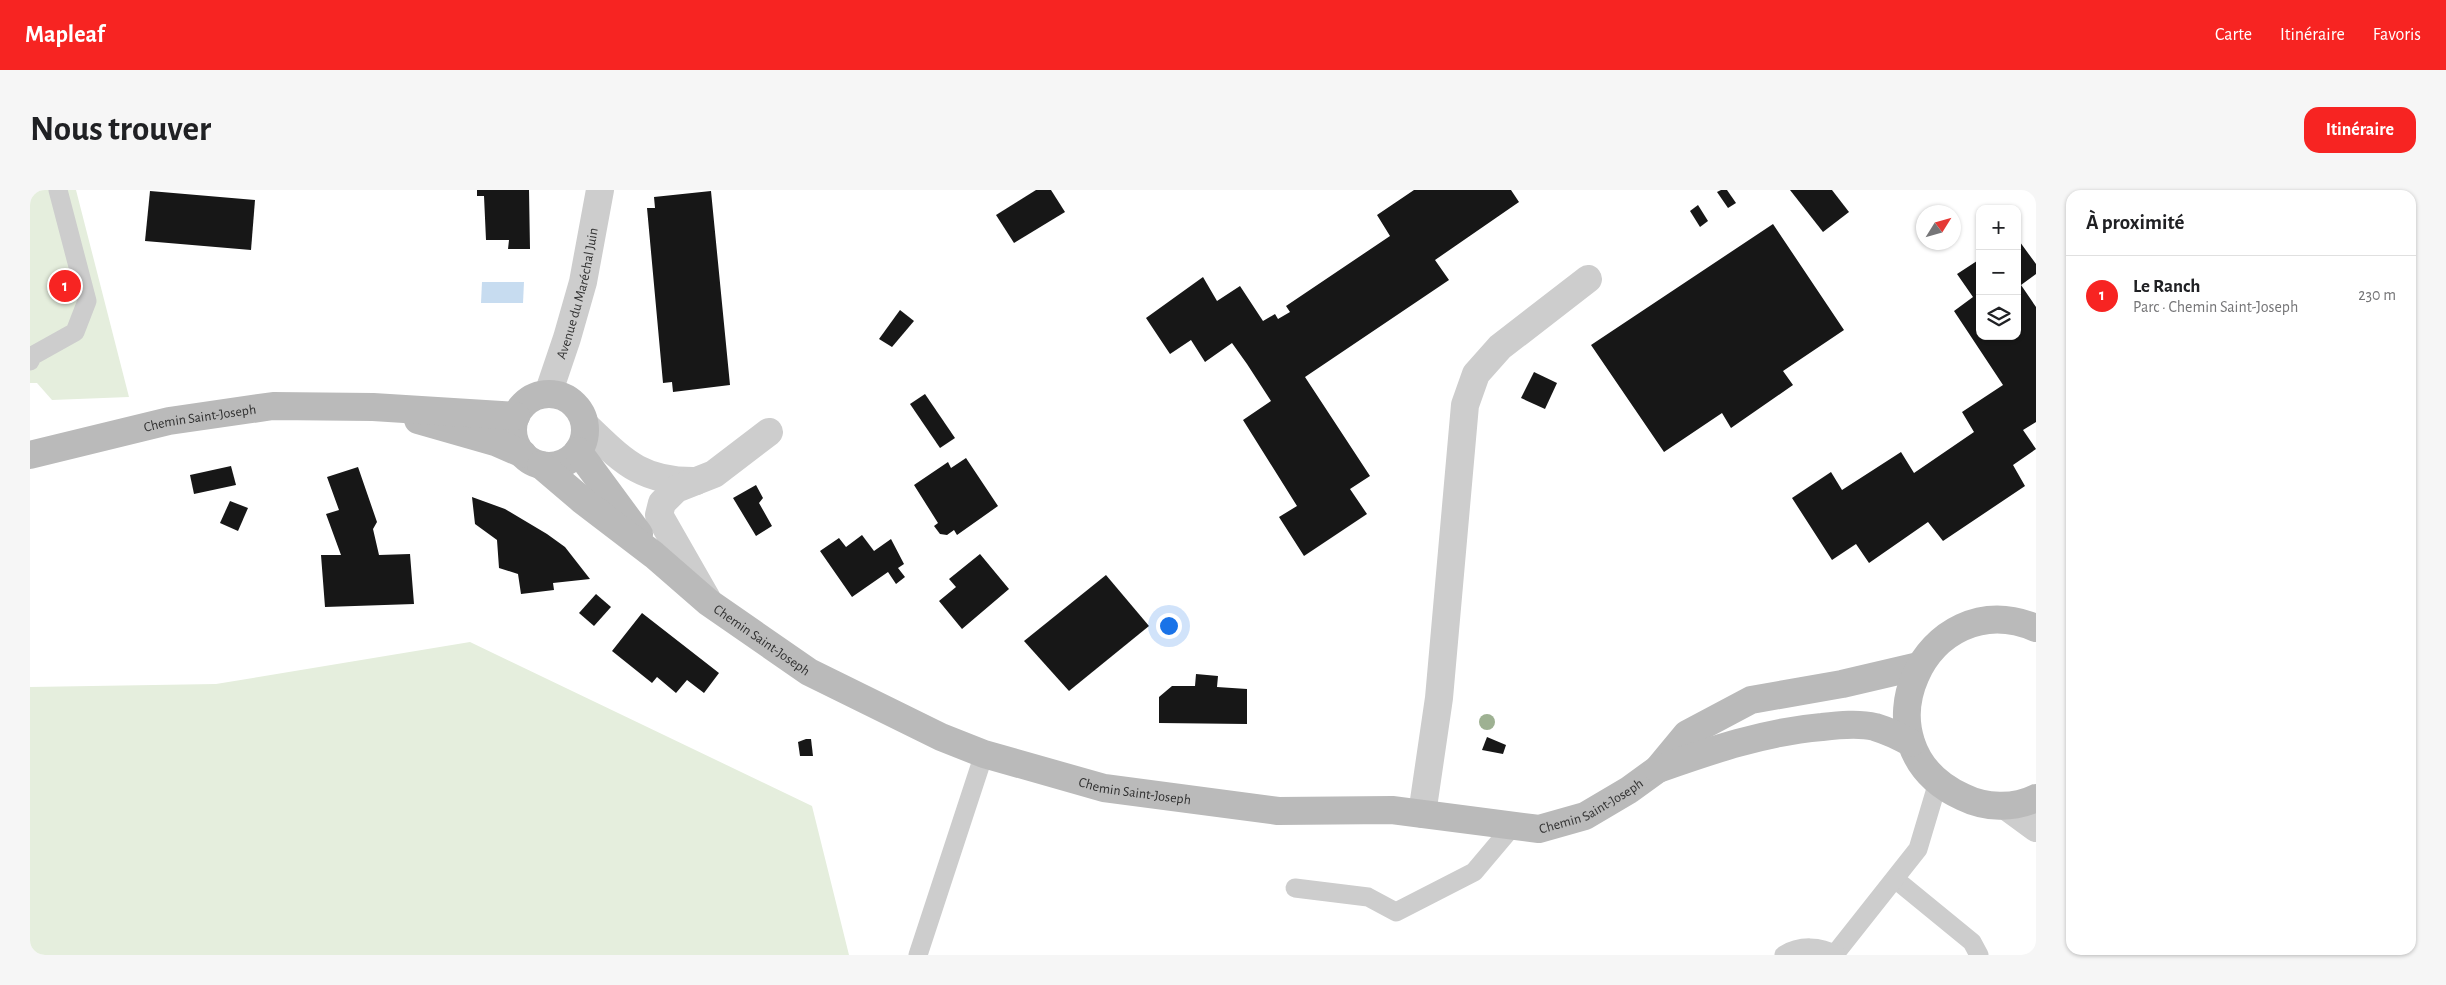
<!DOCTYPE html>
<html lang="fr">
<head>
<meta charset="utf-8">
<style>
  :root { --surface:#fff; --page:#f6f6f6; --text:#202124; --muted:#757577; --line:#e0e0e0; --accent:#f72422 }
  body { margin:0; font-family:"Alegreya Sans",sans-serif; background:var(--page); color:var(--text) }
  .controls { position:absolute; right:15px; top:15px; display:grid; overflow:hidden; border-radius:10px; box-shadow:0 1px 4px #0004 }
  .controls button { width:45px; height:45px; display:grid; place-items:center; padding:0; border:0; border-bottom:1px solid var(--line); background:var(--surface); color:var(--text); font:25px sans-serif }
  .compass { position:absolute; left:1886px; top:15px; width:45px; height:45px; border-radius:50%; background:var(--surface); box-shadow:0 1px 4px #0004; rotate:53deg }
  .you { position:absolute; left:1138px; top:435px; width:18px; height:18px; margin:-12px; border:4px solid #fff; border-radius:50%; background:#1a73e8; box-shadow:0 0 0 8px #1a73e833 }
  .badge { display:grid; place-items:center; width:32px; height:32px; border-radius:50%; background:var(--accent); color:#fff; font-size:16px; font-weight:700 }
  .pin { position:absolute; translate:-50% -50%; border:2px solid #fff; box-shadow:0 1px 5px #0006 }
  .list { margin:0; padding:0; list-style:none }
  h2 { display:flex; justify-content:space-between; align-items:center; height:65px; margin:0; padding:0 20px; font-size:21px }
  h2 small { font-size:16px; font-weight:400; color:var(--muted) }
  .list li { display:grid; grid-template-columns:32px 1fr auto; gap:15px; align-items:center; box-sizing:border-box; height:80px; padding:0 20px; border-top:1px solid var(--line) }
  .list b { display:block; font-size:19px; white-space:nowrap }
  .list p { margin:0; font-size:16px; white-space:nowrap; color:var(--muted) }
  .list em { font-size:16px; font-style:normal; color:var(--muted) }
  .icon { flex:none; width:28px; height:28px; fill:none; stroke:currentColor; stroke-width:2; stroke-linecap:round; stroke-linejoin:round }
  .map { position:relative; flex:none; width:2006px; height:765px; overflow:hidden; border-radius:15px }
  header { display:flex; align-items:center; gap:30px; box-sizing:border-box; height:70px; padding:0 25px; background:var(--accent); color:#fff }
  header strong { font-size:24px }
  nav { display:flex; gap:28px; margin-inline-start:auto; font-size:18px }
  .intro { display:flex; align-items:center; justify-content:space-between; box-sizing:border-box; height:120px; padding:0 30px }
  h1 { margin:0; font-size:35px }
  .button { padding:12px 22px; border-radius:15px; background:var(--accent); color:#fff; font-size:18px; font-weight:700 }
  main { display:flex; gap:30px; padding:0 30px }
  aside { flex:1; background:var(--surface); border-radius:15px; box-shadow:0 1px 4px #0004 }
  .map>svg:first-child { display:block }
</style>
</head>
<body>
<header>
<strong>Mapleaf</strong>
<nav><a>Carte</a><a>Itinéraire</a><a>Favoris</a></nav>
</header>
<div class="intro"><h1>Nous trouver</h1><a class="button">Itinéraire</a></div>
<main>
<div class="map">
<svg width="2006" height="765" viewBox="0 0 2006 765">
  <rect width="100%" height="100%" fill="#fff"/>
  <g fill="#e5eedd">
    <path d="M0 0H46L99 207 22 210 7 193H0Z"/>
    <path d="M440 452 782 616 819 765H0V497L186 494Z"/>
  </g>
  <path fill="#c7dcf0" d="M452 92H494L493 113H451Z"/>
  <g fill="#171717">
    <path d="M447 0H499L500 59H478L479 50H456L454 6H447Z"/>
    <path d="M1006 0H1021L1035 22 984 53 966 25Z"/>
    <path d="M1384 0H1481L1489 12 1405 70 1419 90 1275 187 1340 286 1320 299 1337 324 1274 366 1249 327 1267 316 1213 230 1241 211 1217 174 1202 153 1175 172 1161 150 1140 164 1116 128 1173 87 1187 111 1210 96 1233 131 1245 124 1248 129 1260 122 1256 116 1360 46 1347 25Z"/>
    <path d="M1691 0H1697L1706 13 1698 18 1687 2Z"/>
    <path d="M1760 0H1802L1819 22 1793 42Z"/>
    <path d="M120 1 225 10 221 60 115 51Z"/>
    <path d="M681 1 700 195 643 202 642 192 633 193 617 18H625L624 7Z"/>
    <path d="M1668 15 1678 31 1670 37 1660 21Z"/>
    <path d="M1743 34 1814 140 1753 181 1763 195 1701 238 1692 223 1634 262 1561 155Z"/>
    <path d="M1987 48 2006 74V84L1991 95 2006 117V232L1993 240 2006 259 1983 275 1995 296 1913 351 1898 332 1839 373 1826 354 1802 370 1762 308 1801 282 1812 300 1871 262 1884 283 1944 242 1932 222 1973 195 1924 121 1943 107 1927 84 1950 69V146H1987Z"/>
    <path d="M870 120 884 131 862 157 849 149Z"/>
    <path d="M1504 182 1527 193 1515 219 1491 208Z"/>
    <path d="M895 204 925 248 910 258 880 214Z"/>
    <path d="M936 268 968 316 927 345 924 340 917 345 910 344 904 336 908 333 884 295 918 272 921 278Z"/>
    <path d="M201 276 206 295 164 304 160 285Z"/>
    <path d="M328 277 347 332 343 339 349 365 380 364 384 414 295 417 291 365H311L296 324 309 320 297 287Z"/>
    <path d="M726 295 733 308 729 313 742 336 726 346 703 308Z"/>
    <path d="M442 307 475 319 517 344 535 357 560 389 523 393 524 400 491 404 488 384 469 378 467 350 445 334Z"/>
    <path d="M200 311 218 318 208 341 190 333Z"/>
    <path d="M832 345 844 361 861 349 874 374 868 378 875 387 866 394 858 382 822 407 790 361 809 348 816 357Z"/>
    <path d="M950 364 979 399 932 439 909 411 926 397 919 389Z"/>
    <path d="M1076 385 1119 436 1039 501 994 451Z"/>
    <path d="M566 404 581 417 564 436 549 423Z"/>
    <path d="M612 423 689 483 674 503 657 490 646 503 627 487 622 493 582 461Z"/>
    <path d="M1166 484 1188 486 1187 497 1217 499V534L1129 533V507L1142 496H1165Z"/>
    <path d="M1457 547 1476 555 1473 564 1452 560Z"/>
    <path d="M776 549H781L783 566H770L768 552Z"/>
  </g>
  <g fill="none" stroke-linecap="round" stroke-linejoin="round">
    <g stroke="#cdcdcd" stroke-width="19">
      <path d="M0 171 2 166 45 142 57 111 28 0"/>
      <path d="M1865 689 1942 752 1949 765"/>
      <path d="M1265 698 1338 707 1366 722 1444 682 1482 637"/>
      <path d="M1805 764 1888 659 1908 592"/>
      <path d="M888 765 954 564"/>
      <path d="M1754 765C1770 755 1790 756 1806 765"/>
    </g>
    <g stroke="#cdcdcd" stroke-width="28">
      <path id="s1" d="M518 204 537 148 553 92 570 0"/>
      <path d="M555 235C592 270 610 292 666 291"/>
      <path d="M677 409 629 325 632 313 646 299 684 284 739 242"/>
      <path d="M1392 624 1409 508 1435 215 1446 184 1470 157 1558 89"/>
    </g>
    <path stroke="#cdcdcd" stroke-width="28" d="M1976 616 2006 638"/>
    <g stroke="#bababa" stroke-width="28">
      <circle cx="519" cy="240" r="36"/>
      <path d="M388 230 465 252 493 264"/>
      <path d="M548 261 609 344"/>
      <path id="s2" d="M0 265 139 231 243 216 343 217 486 226"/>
      <path id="s3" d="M511 275 552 310 624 365 678 412 779 482 911 547 954 564 1074 598 1248 621 1362 620 1509 639 1555 626 1599 600 1628 579 1657 544 1721 510 1812 494 1889 476"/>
      <path d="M2006 438C1895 391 1820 556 1933 607 1955 618 1984 619 2006 608"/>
      <path d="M1628 579C1682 560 1734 542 1792 537 1809 535 1829 533 1845 537 1858 541 1869 546 1881 553"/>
    </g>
  </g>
  <circle fill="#9eb192" cx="1457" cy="532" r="8"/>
  <g text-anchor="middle" stroke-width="5" stroke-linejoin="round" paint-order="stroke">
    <g font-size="14" fill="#303030" stroke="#fff">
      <text dy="5" stroke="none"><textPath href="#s1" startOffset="105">Avenue du Maréchal Juin</textPath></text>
      <text dy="5" stroke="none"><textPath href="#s2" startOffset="174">Chemin Saint-Joseph</textPath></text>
      <text dy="5" stroke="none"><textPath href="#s3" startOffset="282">Chemin Saint-Joseph</textPath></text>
      <text dy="5" stroke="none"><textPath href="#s3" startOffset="688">Chemin Saint-Joseph</textPath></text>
      <text dy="5" stroke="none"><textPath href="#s3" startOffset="1152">Chemin Saint-Joseph</textPath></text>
    </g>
  </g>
</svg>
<div class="controls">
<button>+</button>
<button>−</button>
<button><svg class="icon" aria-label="layers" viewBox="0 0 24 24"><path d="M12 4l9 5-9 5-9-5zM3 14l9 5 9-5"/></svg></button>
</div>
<svg class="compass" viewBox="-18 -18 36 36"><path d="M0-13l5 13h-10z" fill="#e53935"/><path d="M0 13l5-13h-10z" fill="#757577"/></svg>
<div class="you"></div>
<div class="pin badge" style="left:35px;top:96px">1</div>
</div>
<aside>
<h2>À proximité<small></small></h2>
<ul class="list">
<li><span class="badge">1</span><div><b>Le Ranch</b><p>Parc · Chemin Saint-Joseph</p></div><em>230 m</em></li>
</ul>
</aside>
</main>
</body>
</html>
